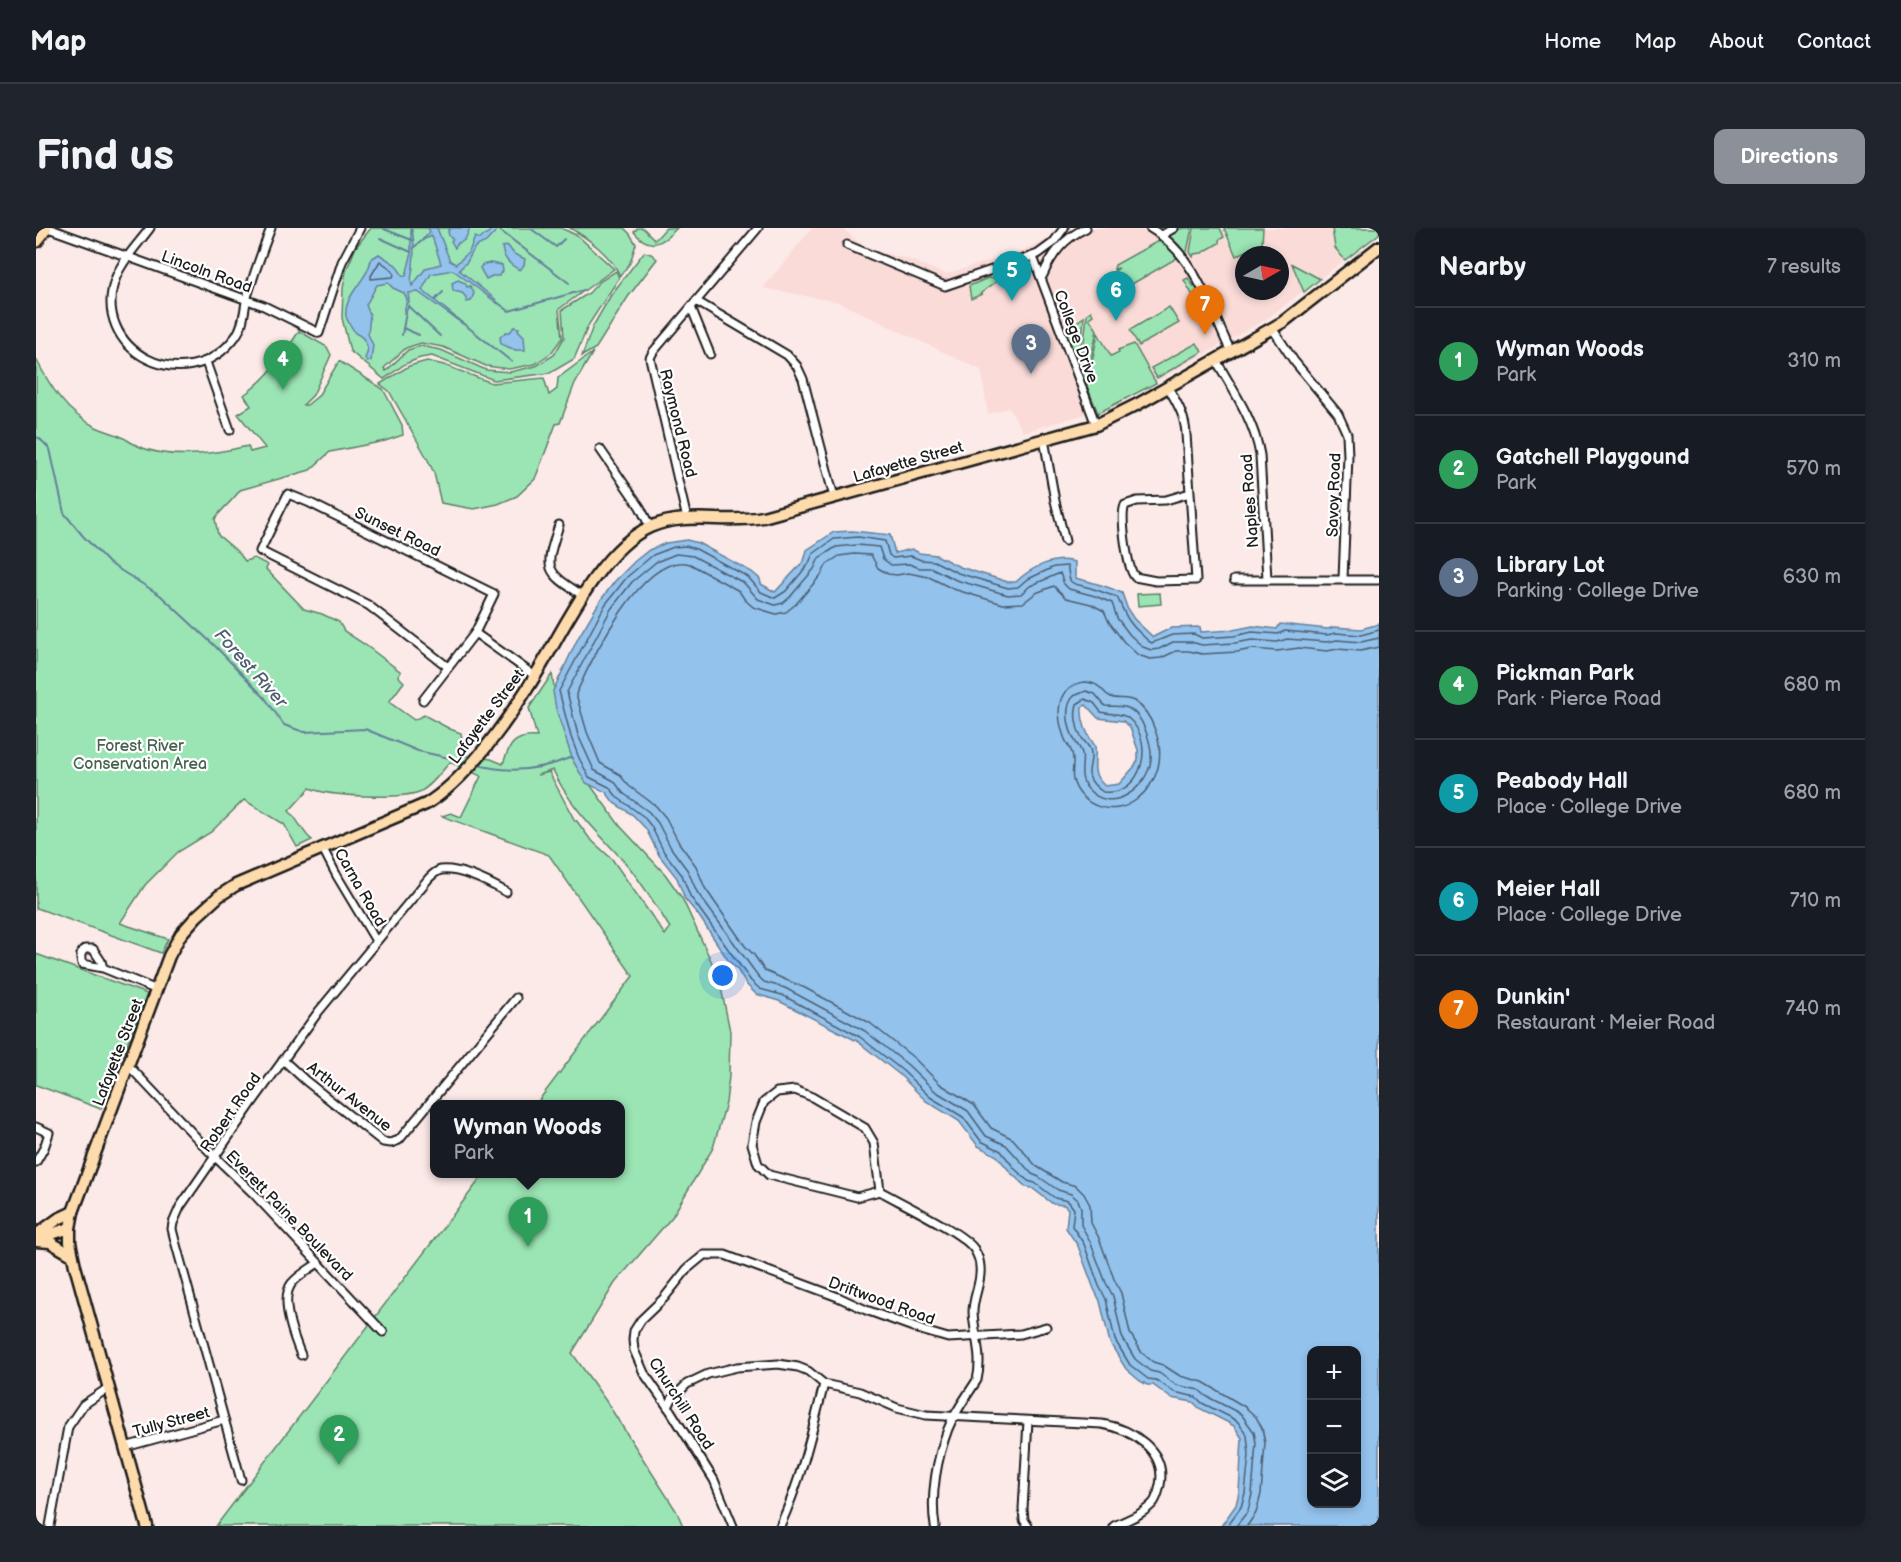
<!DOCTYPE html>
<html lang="en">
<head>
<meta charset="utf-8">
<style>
  :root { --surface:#171b24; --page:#20242c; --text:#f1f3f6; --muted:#9ea1a6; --line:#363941; --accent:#8c9099 }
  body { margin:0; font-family:"Balsamiq Sans",sans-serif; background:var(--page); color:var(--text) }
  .controls { position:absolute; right:18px; bottom:18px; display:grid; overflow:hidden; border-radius:12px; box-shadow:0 3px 9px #0003 }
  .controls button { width:54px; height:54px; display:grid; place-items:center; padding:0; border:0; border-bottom:2px solid var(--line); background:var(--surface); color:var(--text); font:30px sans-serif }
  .compass { position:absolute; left:1199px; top:18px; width:54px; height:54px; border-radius:50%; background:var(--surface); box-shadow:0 3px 9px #0003; rotate:81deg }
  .you { position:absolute; left:687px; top:748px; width:21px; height:21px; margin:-15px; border:4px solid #fff; border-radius:50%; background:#1a73e8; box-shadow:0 0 0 9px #1a73e833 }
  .badge { display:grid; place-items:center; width:39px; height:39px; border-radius:50%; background:var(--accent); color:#fff; font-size:20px; font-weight:700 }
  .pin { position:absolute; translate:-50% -50px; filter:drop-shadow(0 2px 3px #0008) }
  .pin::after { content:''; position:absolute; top:32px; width:21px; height:18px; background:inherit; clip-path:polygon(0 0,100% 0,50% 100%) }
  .popup { position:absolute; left:394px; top:872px; width:195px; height:78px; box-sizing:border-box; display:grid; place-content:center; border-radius:12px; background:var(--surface); filter:drop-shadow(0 2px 4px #0005); font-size:20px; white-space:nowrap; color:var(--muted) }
  .popup b { font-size:22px; color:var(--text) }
  .popup::after { content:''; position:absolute; left:50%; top:100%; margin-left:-12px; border:12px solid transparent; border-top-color:var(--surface) }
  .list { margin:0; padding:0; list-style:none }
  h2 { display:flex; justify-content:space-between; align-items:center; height:78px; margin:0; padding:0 24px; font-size:26px }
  h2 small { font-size:20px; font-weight:400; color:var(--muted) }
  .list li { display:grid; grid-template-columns:39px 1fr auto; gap:18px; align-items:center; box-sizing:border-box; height:108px; padding:0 24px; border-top:2px solid var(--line) }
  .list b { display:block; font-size:22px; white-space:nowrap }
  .list p { margin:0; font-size:20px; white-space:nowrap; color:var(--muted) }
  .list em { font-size:20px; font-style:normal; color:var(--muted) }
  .icon { flex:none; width:33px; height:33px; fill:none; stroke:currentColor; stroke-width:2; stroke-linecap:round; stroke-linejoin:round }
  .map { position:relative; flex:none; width:1343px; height:1298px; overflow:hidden; border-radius:12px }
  header { display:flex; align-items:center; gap:36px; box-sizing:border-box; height:84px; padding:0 30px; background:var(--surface); border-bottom:2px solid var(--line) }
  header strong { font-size:28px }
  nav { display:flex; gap:33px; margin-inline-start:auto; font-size:21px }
  .intro { display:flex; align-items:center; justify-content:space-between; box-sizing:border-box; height:144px; padding:0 36px }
  h1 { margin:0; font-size:42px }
  .button { padding:15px 27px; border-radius:12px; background:var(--accent); color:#fff; font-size:21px; font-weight:700 }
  main { display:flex; gap:36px; padding:0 36px }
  aside { flex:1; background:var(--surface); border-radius:12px; box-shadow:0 3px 9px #0003 }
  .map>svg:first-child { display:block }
</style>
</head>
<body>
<header>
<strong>Map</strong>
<nav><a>Home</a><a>Map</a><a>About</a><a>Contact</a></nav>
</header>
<div class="intro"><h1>Find us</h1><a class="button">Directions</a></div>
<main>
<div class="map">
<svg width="1343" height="1298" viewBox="0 0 1343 1298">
  <rect width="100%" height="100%" fill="#fceae8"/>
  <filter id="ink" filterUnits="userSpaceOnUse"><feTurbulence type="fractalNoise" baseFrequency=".0167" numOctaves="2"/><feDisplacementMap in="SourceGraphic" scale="12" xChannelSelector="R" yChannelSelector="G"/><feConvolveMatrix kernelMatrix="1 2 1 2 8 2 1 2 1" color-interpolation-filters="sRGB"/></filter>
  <g filter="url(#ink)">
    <path fill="#fadbd8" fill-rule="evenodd" d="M776 0H806L832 22 869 30 910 46 983 24 1016 8 1022 0H1343V6L1229 92 1089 171 1064 182 987 204 973 180 952 186 945 142 802 74 727 60ZM1208 27H1244V63H1208Z"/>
    <g fill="#9be5b4" stroke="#5c8068" stroke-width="1.5" fill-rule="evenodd">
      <path d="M335 0H525L542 8 578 41 523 81 526 110 515 125 499 136 473 141 450 138 407 119 385 115 370 120 348 140 350 143 372 122 385 118 405 122 450 142 474 144 500 138 518 127 528 110 526 82 553 65 563 54 580 43 583 50 553 96 538 131 514 145 458 152 396 128 384 130 369 136 348 151 314 123 306 90 307 60 310 43 320 19Z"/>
      <path d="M534 0H588L594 6 600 16 594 35 584 48C576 28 552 10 534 0Z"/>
      <path d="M602 0H607L619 12 630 0H641C626 16 614 23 598 4Z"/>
      <path d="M1152 0H1156L1151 24 1148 26 1132 7 1142 1Z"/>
      <path d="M1158 0H1184L1188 9 1183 12V15L1166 25 1158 26 1157 29 1154 24Z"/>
      <path d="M1188 0H1227L1226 16 1200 28Z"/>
      <path d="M1296 0H1343V6L1309 32 1299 20Z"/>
      <path d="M1126 11 1136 20 1141 30 1089 60 1084 55 1089 50 1083 53 1081 49 1086 46 1080 48 1078 43 1083 40 1078 41 1079 37Z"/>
      <path d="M608 24 615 26 621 31 592 69 560 120 546 128 557 98 575 67Z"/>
      <path d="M1256 36 1284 51 1268 64Z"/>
      <path d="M952 50 964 51 945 65 946 66 935 71 933 58Z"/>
      <path d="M1152 50 1158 59H1161L1179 102 1175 95 1172 94 1148 52Z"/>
      <path d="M1133 79 1143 95 1103 118 1094 102Z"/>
      <path d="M1055 83 1057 87 1053 90 1061 102 1050 155 1045 142 1051 86Z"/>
      <path d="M1048 89 1044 130 1040 132 1029 102Z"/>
      <path d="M263 103 291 119 295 127 277 167 267 177H271L282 168 303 133 347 161 366 197 367 207 349 213 294 224 274 242 204 262C196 274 186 280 179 291L182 307 203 325 209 333 218 330 232 337 230 341 268 381 286 386 303 394 308 403 328 416 365 444 362 448 368 454 353 474 378 492 388 487 414 501 425 505C427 512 424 518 424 526L426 527 455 531 467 536C473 517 478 507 501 509L493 480 516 446 521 478 537 533 584 598 629 646 646 670 683 750 694 803 693 848 690 875 677 920 636 989 579 1055 536 1125 570 1173 641 1284 647 1298H180L448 946H585V876H500L597 748 513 627 406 588 415 585 425 589 445 548 414 534C406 543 394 560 383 564 364 571 293 569 274 560L253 583C262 591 268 607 276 612L261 619 248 596 208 572 175 604 142 624 109 657 84 695 132 711 125 725 1 680 0 681V131C14 158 30 185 60 199 68 203 78 205 86 209 90 211 94 214 98 216 130 233 178 226 212 218L214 224 229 220 202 186 215 178 208 167C232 150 247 128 263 103ZM517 542C534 580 566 608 593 639 608 658 621 679 634 700L629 707 576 631 554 611 540 592 539 593 513 544 501 547Z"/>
      <path d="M1062 105 1075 128 1083 124 1082 122 1098 116 1120 155 1062 185 1051 158Z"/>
      <path d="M1161 115 1166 124 1121 150 1115 140Z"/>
      <path d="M557 124 539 155 524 195 520 196 499 251 481 268 462 276 438 281 405 275 398 245 391 230 353 163 344 156 373 138 391 133 408 137 456 155 508 150 513 167 521 161 522 150Z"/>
      <path d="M1124 365 1125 376 1102 378 1101 366Z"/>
      <path d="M0 726 111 766 65 881 0 857Z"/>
    </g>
    <g fill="#93c2ed" stroke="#638099" stroke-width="1.5" fill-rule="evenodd">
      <path d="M375 0C379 9 378 27 377 39 376 46 374 52 376 58L390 40 405 36 396 8 386 12 394 4 392 0H401L414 33 420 36 433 24 439 9 444 11 458 0H463L450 14 439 19 431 34 423 42 460 72 461 75 417 42 395 46 386 62 429 97 427 96 382 64 372 65C373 71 374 82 368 85L371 71 368 65 357 60 352 55 341 57 330 77 334 87 332 106 337 117 335 133 331 134 329 130C335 120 329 109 319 105 317 100 311 94 310 88 307 67 333 51 335 31L343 26 360 37 367 48H370L375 28Z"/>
      <path d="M415 0H434C431 7 430 14 422 15L419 20 415 13 417 11 413 8 412 3Z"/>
      <path d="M472 18 478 26 489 31 488 37 484 42C473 37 467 30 466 19Z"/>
      <path d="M454 35 466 37 467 43 463 48H456L450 51 444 40 446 37Z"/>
      <path d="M422 52 429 55 431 59 434 58 438 65 435 73 430 74V69L426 65 417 63 416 55Z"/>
      <path d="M478 99 483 100 482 102 488 108 489 122H479L465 116 464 109 470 104H474Z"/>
      <path d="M816 303 854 307 859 325 876 321 883 325 900 327 924 339 972 354H980C995 339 1019 328 1039 334V350C1056 354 1071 358 1086 365L1092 382 1098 391 1117 409 1135 400 1164 399 1165 404 1197 402 1217 398 1241 401 1244 396 1292 401 1298 399 1325 401 1343 396V1298H1185L1200 1277 1203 1264 1206 1210 1198 1198 1191 1194 1163 1180 1157 1174 1135 1170 1117 1157H1111L1104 1153 1090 1141 1074 1115 1064 1073 1058 1061 1042 1018 1030 1000 1032 981 1028 977 1017 976 996 960 990 959 975 945 961 928 942 918 923 893 890 873 864 847 821 813 743 773 720 766 710 756 701 741 692 732 663 688 649 671 641 650 623 627 610 601 597 587 578 575 570 564 550 555 537 533 520 481 517 463 542 410 564 373 579 353 599 333 613 322 630 315 651 312 662 315 716 344 724 351 725 356 739 364 768 333 771 322 798 304ZM1050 477 1062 490 1087 493 1094 499 1102 522V532L1098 539 1083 556 1069 558C1053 544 1061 536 1059 518 1050 506 1045 494 1046 479ZM1276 1122H1320V1276H1276Z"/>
    </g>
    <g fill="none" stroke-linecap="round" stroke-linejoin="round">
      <g stroke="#4c5e70" stroke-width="1.5">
        <path d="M344 33 355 41 358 46 357 49 335 51V48Z"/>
        <path d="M1048 454C1067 455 1065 465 1075 469 1082 472 1090 469 1098 473 1109 480 1115 490 1119 502 1129 528 1123 554 1100 572 1078 589 1045 580 1037 552 1035 544 1039 532 1036 525 1034 519 1030 515 1028 509 1020 486 1019 459 1048 454Z"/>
        <path d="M1050 463 1059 466 1069 478C1076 479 1085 477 1092 480 1100 484 1106 493 1109 501 1113 511 1116 521 1115 532 1112 559 1076 588 1052 561 1039 546 1052 531 1043 519 1033 506 1026 480 1038 468Z"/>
        <path d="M1049 471 1058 475 1065 484C1074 487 1085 484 1092 490 1120 513 1107 569 1067 564 1041 546 1060 538 1054 521 1052 517 1048 513 1045 509 1040 499 1038 486 1041 476Z"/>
        <path d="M1191 1298 1205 1279 1209 1265 1213 1227 1211 1207 1202 1194 1194 1189 1166 1175 1160 1169 1138 1164 1120 1152 1112 1151 1094 1137 1079 1112 1070 1071 1063 1058 1048 1016 1036 998 1038 981 1032 973 1019 970 999 955 992 953 979 941 965 923 945 913 927 889 894 869 867 843 824 809 746 767 724 761 715 753 654 668 646 647 628 624 615 598 607 588 582 570 573 559 553 549 543 530 535 509 523 463 569 377 591 349 617 327 638 319 650 318 660 321 712 349 725 364 739 370 750 363 772 337 777 326 798 311 822 309 849 313 853 327 857 330 875 328 885 332 898 333 922 345 972 360 982 359 990 352 1018 339 1031 338C1033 342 1032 348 1034 352 1036 356 1039 356 1043 357 1057 360 1068 365 1081 369 1089 385 1091 394 1105 406 1110 410 1110 413 1116 415L1136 407 1158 406 1166 410 1198 408 1216 404 1242 406 1249 403 1291 407 1300 405 1325 407 1343 402"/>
        <path d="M1200 1298 1212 1283 1216 1266 1220 1215 1218 1204 1205 1186 1170 1168 1163 1162 1140 1157 1123 1145 1114 1143 1099 1131 1086 1109 1077 1068 1070 1055 1054 1013 1045 997V980L1042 972 1035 966 1022 962 1003 949 996 946 970 917 950 908 932 883 899 863 872 837 829 803 749 760 728 754 722 748 661 664 652 643 635 620 622 595 613 584 587 565 578 553 558 542 542 507 531 464 575 381 596 354 620 334 640 326 657 328 708 355 722 371 739 377 747 375 754 369 778 341 783 330 800 319 821 317 843 319 847 331 855 337 873 336 884 340H896L920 352 972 367 985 366 994 358 1024 345 1028 356 1033 361 1059 368 1076 375 1081 390 1094 407 1107 419 1115 422 1123 421 1137 414H1155L1166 417 1199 415 1216 412 1241 414 1251 411 1291 414 1301 412 1325 414 1343 410"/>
        <path d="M1211 1298 1220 1285 1225 1266 1229 1215 1226 1200 1220 1189 1209 1179 1167 1154 1144 1148 1127 1137 1117 1134 1106 1125 1094 1105 1085 1065 1078 1051 1063 1010 1055 995 1054 977 1048 966 1040 958 1026 954 1000 938 977 911 955 900 938 877 904 856 878 830 834 795 769 760 729 743 718 727 709 718 669 660 660 638 643 615 630 590 620 578 593 558 583 546 564 535 551 504 540 466C555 432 608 322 654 336L703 363 709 372 717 379 740 386 750 384 760 376 785 347 791 336 803 328 818 326 835 327 842 340 852 346 861 347 872 345 893 349 917 361 967 376 987 375 1000 365 1018 358 1030 370 1055 376 1068 383 1073 394 1088 414 1102 427 1114 431 1125 430 1140 423H1153L1166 426 1201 424 1216 421 1241 423 1263 420 1291 423 1302 421 1324 423 1343 419"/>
      </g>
      <g stroke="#638099" stroke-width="2">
        <path d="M494 0 520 19 528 11"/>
        <path d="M348 1 376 12"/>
        <path d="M462 1 533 55"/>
        <path d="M344 10 375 24"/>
        <path d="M377 20 387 12"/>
        <path d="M399 72 407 64"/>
        <path d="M461 74 473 83 548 62"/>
        <path d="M372 78 404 108"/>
        <path d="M428 96 476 134"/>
        <path d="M367 100 383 107"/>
        <path d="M366 107 370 84"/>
        <path d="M0 209 3 210 14 221 28 285 47 308 73 335 124 367 179 418 229 470 248 497 268 504 329 501 382 523 431 534"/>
        <path d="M439 536C472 546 505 542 536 529"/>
      </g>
      <g stroke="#1c1c1c" stroke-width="11">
        <g id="street">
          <path d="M12 0 228 78 283 105 306 34 324 0"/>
          <path d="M114 0C103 15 87 31 80 49 52 121 150 175 200 108 208 97 208 82 211 69 218 46 226 23 235 0"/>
          <path d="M1114 0C1158 25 1174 80 1195 124"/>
          <path d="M1126 7 1138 0"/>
          <path d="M811 17 909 58 1002 26 1017 15 1028 0"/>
          <path d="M997 29 1060 197"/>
          <path d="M1007 47C1016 26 1028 10 1050 0"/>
          <path d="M660 73 751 127 761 138 767 151 798 269"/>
          <path d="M655 79 674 126"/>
          <path d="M1236 100 1258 133 1302 186 1311 206 1312 228 1307 351"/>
          <path d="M1180 132C1197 162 1218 192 1224 227L1231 351"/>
          <path d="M170 134 194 202"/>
          <path d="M1132 159C1141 175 1149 187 1150 206L1160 352 1120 353 1099 349C1091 340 1084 288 1089 277L1101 273 1130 272 1154 265"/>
          <path d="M1008 211 1019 273 1029 313"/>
          <path d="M564 221 604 279 614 299"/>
          <path d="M651 291 614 130 617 124 722 0"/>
          <path d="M523 297C509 341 507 342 546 367"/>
          <path d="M1198 352H1342"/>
          <path d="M439 405 499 448"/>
          <path d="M387 472 439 405 458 366 274 275 252 266 224 323 332 377 412 439"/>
          <path d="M286 619 301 648 340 713"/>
          <path d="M67 740 46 736C44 729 44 725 49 721H57L65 733 67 740 121 762"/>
          <path d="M247 832 270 853 347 914 355 915 363 912 480 770"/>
          <path d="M93 838 174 924 218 966 347 1104"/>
          <path d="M0 899 13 905 8 920 0 934"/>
          <path d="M844 963 838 915 829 900 776 869 759 862 741 864 728 874 720 894 716 916 722 936 733 947 821 969 844 963C865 975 926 1004 938 1021 941 1026 944 1033 944 1039 946 1054 937 1068 937 1084 938 1107 947 1128 941 1152 931 1168 919 1183 912 1201 901 1230 894 1267 899 1298"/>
          <path d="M265 1127C258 1110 243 1071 256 1055 263 1047 274 1041 282 1035"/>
          <path d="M632 1179 636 1171 651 1156 672 1146 701 1139 742 1136 762 1139 772 1143 788 1156 824 1164 861 1180 890 1187 1066 1196C1095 1201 1131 1222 1124 1257 1123 1262 1121 1269 1118 1274 1108 1286 1091 1292 1078 1298"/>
          <path d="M89 1219 188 1192"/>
          <path d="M205 1252 139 1013 136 1001 137 995 144 979 216 875 283 783 393 650C397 646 400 643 405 642 424 640 454 655 470 664"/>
          <path d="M14 1298 32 1199 47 1177 72 1160"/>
          <path d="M697 1298 678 1252 634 1182 608 1145 598 1122 597 1112 598 1103 605 1092 628 1070 651 1041 668 1027H689L802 1069 830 1082 888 1103 912 1110 985 1106 1010 1099"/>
          <path d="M744 1298C765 1252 776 1204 788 1156"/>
          <path d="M992 1298 988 1292 987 1281 992 1193"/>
        </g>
      </g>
      <g stroke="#1c1c1c" stroke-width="15">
        <g id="primary">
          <path d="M0 1007 22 991 37 984"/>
          <path d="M0 1011 34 1000"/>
          <path d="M0 1013 14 1014 36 1027"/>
          <path d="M111 1298 39 1038 34 1014V1000L37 984 133 728 145 706 161 688 183 668 200 657 390 576C438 547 487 470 515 421 537 382 571 318 614 299 650 283 690 296 727 289L1060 197 1102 176 1247 94 1343 19"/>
        </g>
      </g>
      <g stroke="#1c1c1c" stroke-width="18">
        <path id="highway" d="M0 12 8 0"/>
      </g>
      <use href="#street" stroke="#fff" stroke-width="7"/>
      <use href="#primary" stroke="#fedbac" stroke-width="10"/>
      <use href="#highway" stroke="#fedbac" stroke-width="14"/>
    </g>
  </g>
  <g text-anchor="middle" stroke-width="4.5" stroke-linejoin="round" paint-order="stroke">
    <g font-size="16" fill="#1c1c1c" stroke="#fff">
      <text transform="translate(171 43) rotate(20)" y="6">Lincoln Road</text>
      <text transform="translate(1041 108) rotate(69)" y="6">College Drive</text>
      <text transform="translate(643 195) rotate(76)" y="6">Raymond Road</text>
      <text transform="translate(872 233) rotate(-16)" y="6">Lafayette Street</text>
      <text transform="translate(1297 267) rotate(-88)" y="6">Savoy Road</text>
      <text transform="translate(1213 273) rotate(-94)" y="6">Naples Road</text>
      <text transform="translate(362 303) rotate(26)" y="6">Sunset Road</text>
      <text transform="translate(450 488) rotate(-53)" y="6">Lafayette Street</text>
      <text transform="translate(325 659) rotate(60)" y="6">Carna Road</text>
      <text transform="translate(81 824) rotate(-69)" y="6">Lafayette Street</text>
      <text transform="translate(314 868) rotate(38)" y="6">Arthur Avenue</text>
      <text transform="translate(194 884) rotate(-55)" y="6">Robert Road</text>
      <text transform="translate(254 987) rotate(46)" y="6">Everett Paine Boulevard</text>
      <text transform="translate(846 1072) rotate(20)" y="6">Driftwood Road</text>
      <text transform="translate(646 1175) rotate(57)" y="6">Churchill Road</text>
      <text transform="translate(135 1193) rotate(-15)" y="6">Tully Street</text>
    </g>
    <g font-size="16" fill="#486251" stroke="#fff">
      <text x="104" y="523">Forest River<tspan x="104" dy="18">Conservation Area</tspan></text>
    </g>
    <g font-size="18" font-style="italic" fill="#4c5e70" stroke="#fff">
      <text transform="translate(215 440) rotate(48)" y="6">Forest River</text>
    </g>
  </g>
</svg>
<div class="controls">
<button>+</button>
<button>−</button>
<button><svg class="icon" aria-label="layers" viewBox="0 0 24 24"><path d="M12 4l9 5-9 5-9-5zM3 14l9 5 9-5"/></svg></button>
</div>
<svg class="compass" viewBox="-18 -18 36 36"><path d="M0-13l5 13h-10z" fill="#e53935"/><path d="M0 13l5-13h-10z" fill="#9ea1a6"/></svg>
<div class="you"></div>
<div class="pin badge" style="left:492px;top:1019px;background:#2e9e5b">1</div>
<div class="popup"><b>Wyman Woods</b>Park</div>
<div class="pin badge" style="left:303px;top:1237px;background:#2e9e5b">2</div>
<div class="pin badge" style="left:995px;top:146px;background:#5c6f8a">3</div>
<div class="pin badge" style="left:247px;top:162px;background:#2e9e5b">4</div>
<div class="pin badge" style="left:976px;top:73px;background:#0f9aa8">5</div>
<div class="pin badge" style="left:1080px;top:93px;background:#0f9aa8">6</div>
<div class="pin badge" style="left:1169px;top:107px;background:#e8710a">7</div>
</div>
<aside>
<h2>Nearby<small>7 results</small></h2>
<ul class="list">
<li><span class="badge" style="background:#2e9e5b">1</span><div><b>Wyman Woods</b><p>Park</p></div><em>310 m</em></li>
<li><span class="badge" style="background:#2e9e5b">2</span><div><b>Gatchell Playgound</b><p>Park</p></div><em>570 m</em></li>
<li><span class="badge" style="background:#5c6f8a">3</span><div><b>Library Lot</b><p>Parking · College Drive</p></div><em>630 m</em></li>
<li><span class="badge" style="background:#2e9e5b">4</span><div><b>Pickman Park</b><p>Park · Pierce Road</p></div><em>680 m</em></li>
<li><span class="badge" style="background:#0f9aa8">5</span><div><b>Peabody Hall</b><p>Place · College Drive</p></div><em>680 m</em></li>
<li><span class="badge" style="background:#0f9aa8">6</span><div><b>Meier Hall</b><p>Place · College Drive</p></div><em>710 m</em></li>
<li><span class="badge" style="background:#e8710a">7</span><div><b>Dunkin'</b><p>Restaurant · Meier Road</p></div><em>740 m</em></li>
</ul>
</aside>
</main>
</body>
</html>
